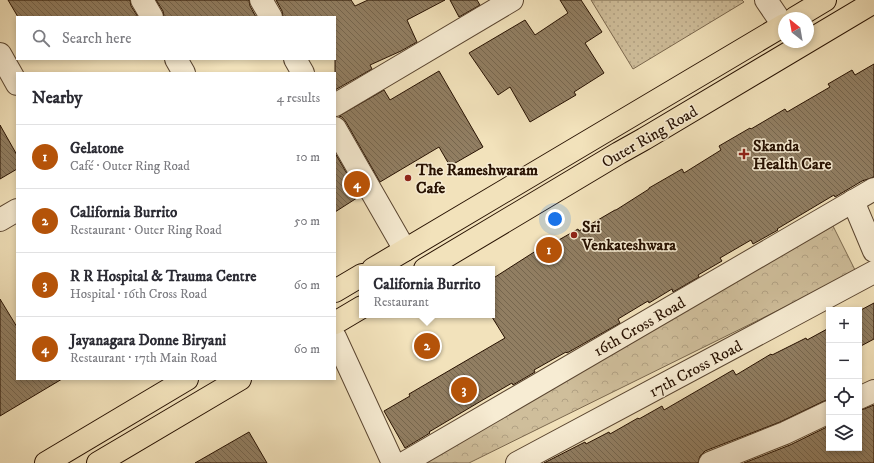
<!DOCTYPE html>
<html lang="en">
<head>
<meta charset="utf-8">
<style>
  :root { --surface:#fff; --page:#f7f7f7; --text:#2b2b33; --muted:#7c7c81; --line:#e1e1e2; --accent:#b45309 }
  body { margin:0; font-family:"IM FELL DW Pica",serif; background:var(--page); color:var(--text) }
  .controls { position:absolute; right:12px; bottom:12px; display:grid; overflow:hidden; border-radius:0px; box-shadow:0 2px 6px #0003 }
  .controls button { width:36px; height:36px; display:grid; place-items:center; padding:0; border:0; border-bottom:1px solid var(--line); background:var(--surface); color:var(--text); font:20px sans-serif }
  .compass { position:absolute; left:778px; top:12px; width:36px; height:36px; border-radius:50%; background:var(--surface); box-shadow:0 2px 6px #0003; rotate:329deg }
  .you { position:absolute; left:555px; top:219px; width:14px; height:14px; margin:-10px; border:3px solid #fff; border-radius:50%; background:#1a73e8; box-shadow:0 0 0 6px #1a73e833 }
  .badge { display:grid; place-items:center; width:26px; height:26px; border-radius:50%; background:var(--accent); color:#fff; font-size:13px; font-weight:700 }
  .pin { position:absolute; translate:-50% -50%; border:2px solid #fff; box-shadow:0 1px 4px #0006 }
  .popup { position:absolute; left:359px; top:266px; width:136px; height:52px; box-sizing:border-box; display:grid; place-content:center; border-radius:0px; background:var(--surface); filter:drop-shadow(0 1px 3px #0005); font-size:13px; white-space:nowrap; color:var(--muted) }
  .popup b { font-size:15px; color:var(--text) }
  .popup::after { content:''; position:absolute; left:50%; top:100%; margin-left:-8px; border:8px solid transparent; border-top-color:var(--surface) }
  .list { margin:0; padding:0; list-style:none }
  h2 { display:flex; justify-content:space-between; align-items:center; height:52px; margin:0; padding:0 16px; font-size:17px }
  h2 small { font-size:13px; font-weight:400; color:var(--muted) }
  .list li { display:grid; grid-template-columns:26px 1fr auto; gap:12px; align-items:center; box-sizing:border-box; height:64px; padding:0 16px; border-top:1px solid var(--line) }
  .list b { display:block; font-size:15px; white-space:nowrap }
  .list p { margin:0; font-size:13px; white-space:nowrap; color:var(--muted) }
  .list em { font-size:13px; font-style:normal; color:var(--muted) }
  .icon { flex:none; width:22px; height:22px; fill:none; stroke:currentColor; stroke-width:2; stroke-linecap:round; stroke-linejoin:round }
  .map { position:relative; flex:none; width:874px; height:463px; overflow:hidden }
  .search { position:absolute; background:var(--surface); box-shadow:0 2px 6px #0003; left:16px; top:16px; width:320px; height:44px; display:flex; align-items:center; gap:10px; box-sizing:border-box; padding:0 14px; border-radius:0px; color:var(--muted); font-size:15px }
  .panel { position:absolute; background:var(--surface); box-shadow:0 2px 6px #0003; left:16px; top:72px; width:320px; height:308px; border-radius:0px }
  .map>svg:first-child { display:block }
</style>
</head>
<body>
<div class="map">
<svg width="874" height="463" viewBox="0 0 874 463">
  <defs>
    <pattern id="grass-dots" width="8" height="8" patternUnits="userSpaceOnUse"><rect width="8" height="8" fill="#cfbe9b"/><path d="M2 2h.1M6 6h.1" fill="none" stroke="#b2a284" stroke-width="1.8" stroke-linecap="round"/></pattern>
    <pattern id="park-crowns" width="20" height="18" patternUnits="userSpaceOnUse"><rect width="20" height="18" fill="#cfbe9b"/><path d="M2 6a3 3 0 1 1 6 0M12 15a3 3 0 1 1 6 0" fill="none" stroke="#b2a284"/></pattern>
    <pattern id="building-back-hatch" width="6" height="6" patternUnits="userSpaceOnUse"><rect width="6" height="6" fill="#917e62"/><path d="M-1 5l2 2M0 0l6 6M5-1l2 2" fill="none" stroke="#76664e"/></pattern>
  </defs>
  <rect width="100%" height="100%" fill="#f2e2bb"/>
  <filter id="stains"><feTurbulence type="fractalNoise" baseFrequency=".005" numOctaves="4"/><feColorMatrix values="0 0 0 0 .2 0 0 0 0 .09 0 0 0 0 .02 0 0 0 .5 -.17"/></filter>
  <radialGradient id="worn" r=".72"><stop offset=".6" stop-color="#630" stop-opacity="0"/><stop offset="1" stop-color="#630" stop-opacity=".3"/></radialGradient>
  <path fill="url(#grass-dots)" stroke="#7b684e" d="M591 0H742L744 2 633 69Z"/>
  <path fill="url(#park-crowns)" stroke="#7b684e" d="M833 226 856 272 469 463H421Z"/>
  <g fill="url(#building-back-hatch)" stroke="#271101">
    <path d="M8 0H130L131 6 138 17H18Z"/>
    <path d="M156 0H249L250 6 256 17H164L163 11Z"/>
    <path d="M276 0H351L355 6 368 0H445L407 20 417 42 401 51 370 65 372 69 335 90V17H283L282 11Z"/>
    <path d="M450 0H477L480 5 459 17Z"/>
    <path d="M560 0H581L602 32 585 43 604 73 574 92 576 95 530 122 510 87 498 95 469 53 525 20 535 35 568 13Z"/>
    <path d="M874 64V177L862 181 835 197 834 195 777 229 778 230 753 244 751 240 720 258 722 261 698 275 699 277 673 292 672 289 649 303 648 301 618 319 620 323 567 353 566 352 534 370 535 372 513 385 512 383 481 401 429 432 430 433 405 448 384 411 410 396 409 394 505 338 492 317V279L542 247 543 249 578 229 579 231 615 210H616L649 189V188L682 169 684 173 721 150 719 146 750 128 751 129 785 109 787 112 830 87 828 84 852 70 855 75Z"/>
    <path d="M439 71 483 147 450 166 439 147 380 182 346 122 342 117 339 116 384 90 390 100Z"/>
    <path d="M0 125 17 155V169L0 179Z"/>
    <path d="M335 153 360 196 335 212Z"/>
    <path d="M0 299 17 327V379H62L0 416Z"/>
    <path d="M874 303V339L859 347V311Z"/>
    <path d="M829 328V400L824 401 780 422 705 451 700 456 698 463H544L585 442 586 444 609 432 610 434 638 418 639 419 662 406 664 410 733 370 736 375 771 354 772 355 806 338 807 340Z"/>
    <path d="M874 405V463H744L790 445 829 426V448H859V410L864 409Z"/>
    <path d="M249 432 267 463H195Z"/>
  </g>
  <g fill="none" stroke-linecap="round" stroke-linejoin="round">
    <g stroke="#5a4530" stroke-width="24">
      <g id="minor">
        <path d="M142 0 152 17"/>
        <path d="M261 0 271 17"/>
        <path d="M766 0 783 25"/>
        <path d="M0 54 17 84"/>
        <path d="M176 59 184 73"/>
        <path d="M295 59 303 73"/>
        <path d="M335 105 512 0"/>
        <path d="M335 128 405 250"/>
        <path d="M853 201 874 251"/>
        <path d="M0 220 17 210"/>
        <path d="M335 337 393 463"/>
        <path d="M859 398 874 391"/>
        <path d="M404 463 874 189"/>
        <path d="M517 463 874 272"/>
        <path d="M710 463 785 433 829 412"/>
      </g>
    </g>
    <g stroke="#271101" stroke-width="24">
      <g id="highway">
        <path d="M795 18 825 0"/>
        <path d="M373 269 784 25"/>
        <path d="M425 269 619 153 644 139 874 2"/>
        <path d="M335 291 362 275"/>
        <path d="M335 323 362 307"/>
        <path d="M46 463 187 379"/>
        <path d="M98 463 240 379"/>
      </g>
    </g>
    <use href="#minor" stroke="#f7ecd3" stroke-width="22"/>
    <use href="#highway" stroke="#f2e2bb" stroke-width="22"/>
  </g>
  <g fill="#8f2418" stroke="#f7ecd3" stroke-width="1.5">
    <path d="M742 148h4v4h4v4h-4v4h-4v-4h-4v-4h4z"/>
    <circle cx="408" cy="178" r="4"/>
    <circle cx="574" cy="235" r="4"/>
  </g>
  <g text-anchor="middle" stroke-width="3" stroke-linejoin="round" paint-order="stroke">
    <g font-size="16" fill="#271101" stroke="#f7ecd3">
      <text transform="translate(649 136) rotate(-30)" y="6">Outer Ring Road</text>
      <text transform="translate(639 326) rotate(-30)" y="6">16th Cross Road</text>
      <text transform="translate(695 368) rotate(-28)" y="6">17th Cross Road</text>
    </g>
    <g font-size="16" font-weight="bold" fill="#271101" stroke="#f7ecd3" text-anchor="start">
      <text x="753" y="151">Skanda<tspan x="753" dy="18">Health Care</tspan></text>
      <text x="416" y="175">The Rameshwaram<tspan x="416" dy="18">Cafe</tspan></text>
      <text x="582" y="232">Sri<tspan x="582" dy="18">Venkateshwara</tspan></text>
    </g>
  </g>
  <rect width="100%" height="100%" filter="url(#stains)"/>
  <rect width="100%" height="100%" fill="url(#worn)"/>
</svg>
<div class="controls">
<button>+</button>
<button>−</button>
<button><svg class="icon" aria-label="locate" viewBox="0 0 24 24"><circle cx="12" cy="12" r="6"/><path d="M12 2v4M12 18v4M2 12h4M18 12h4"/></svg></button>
<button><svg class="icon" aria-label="layers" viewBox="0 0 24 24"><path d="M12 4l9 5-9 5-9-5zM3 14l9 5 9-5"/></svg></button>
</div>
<svg class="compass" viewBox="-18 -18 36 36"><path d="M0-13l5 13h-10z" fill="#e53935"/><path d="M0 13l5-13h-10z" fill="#7c7c81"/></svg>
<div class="you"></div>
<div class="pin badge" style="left:549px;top:250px">1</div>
<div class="pin badge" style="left:427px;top:346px">2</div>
<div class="popup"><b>California Burrito</b>Restaurant</div>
<div class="pin badge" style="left:464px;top:390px">3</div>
<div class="pin badge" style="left:357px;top:184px">4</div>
<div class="search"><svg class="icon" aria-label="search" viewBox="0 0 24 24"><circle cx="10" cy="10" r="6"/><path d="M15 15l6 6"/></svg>Search here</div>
<section class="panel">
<h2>Nearby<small>4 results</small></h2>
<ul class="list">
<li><span class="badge">1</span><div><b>Gelatone</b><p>Café · Outer Ring Road</p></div><em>10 m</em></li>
<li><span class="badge">2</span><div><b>California Burrito</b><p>Restaurant · Outer Ring Road</p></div><em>50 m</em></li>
<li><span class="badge">3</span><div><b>R R Hospital &amp; Trauma Centre</b><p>Hospital · 16th Cross Road</p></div><em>60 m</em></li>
<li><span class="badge">4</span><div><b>Jayanagara Donne Biryani</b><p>Restaurant · 17th Main Road</p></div><em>60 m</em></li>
</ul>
</section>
</div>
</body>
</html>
